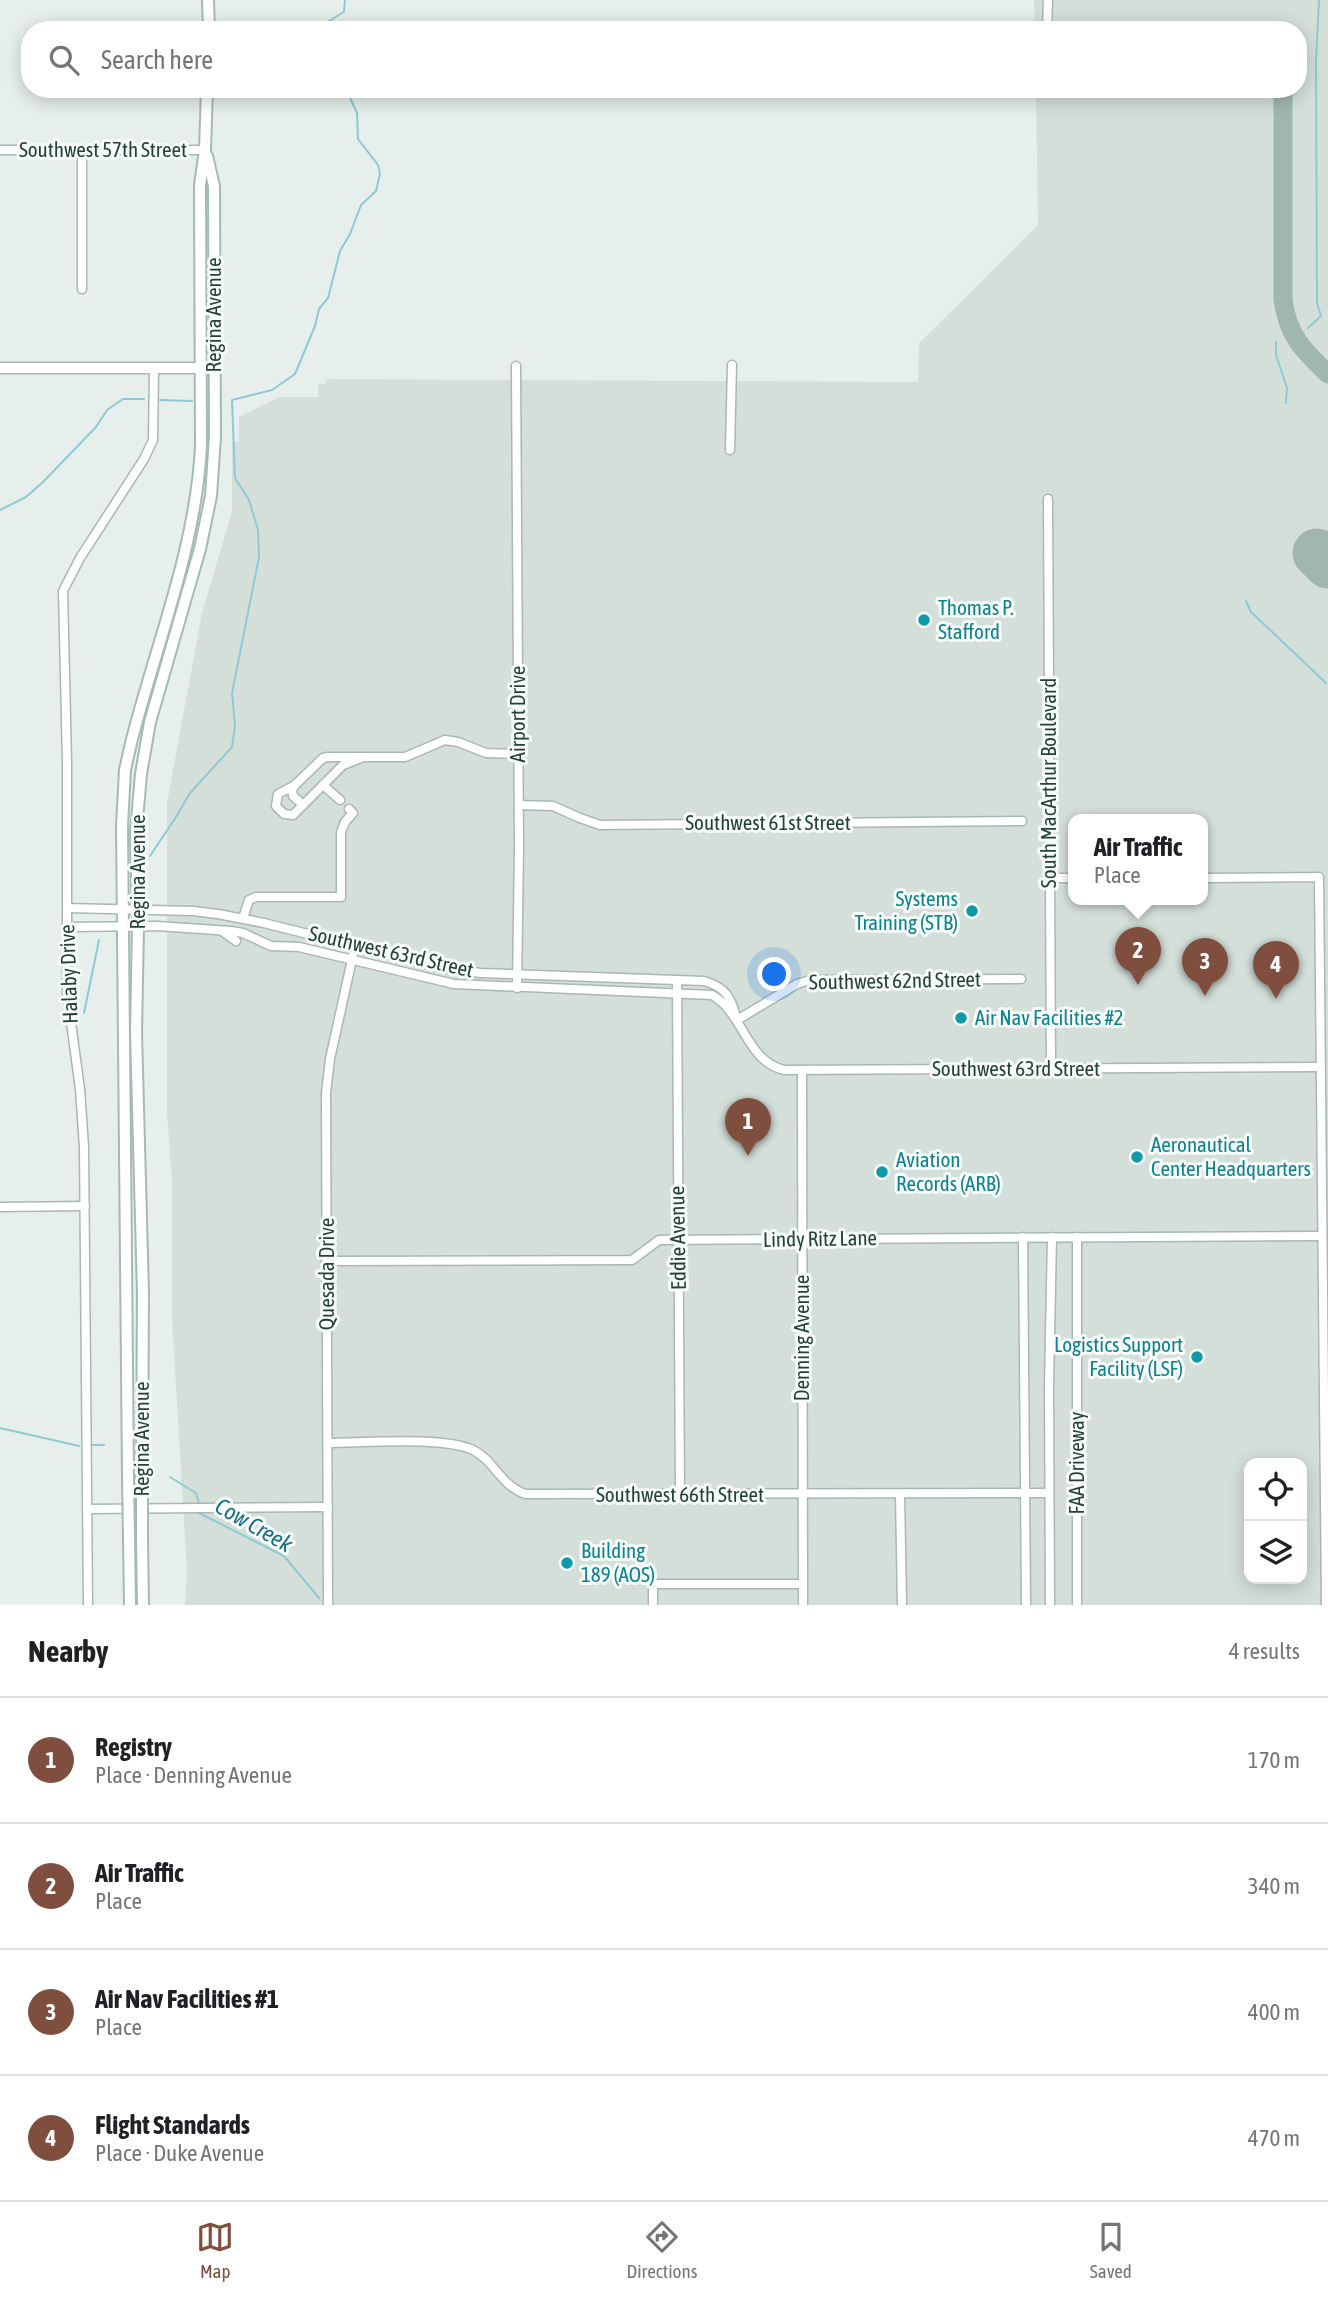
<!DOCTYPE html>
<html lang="en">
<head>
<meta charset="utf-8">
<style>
  :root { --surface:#fff; --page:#f2f2f2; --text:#202124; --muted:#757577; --line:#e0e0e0; --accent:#7f4e3f }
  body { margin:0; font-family:"Asap Condensed",sans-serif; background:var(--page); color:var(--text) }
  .controls { position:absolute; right:21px; bottom:21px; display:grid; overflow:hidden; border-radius:14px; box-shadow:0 4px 18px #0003 }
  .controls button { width:63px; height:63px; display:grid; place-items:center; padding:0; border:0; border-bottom:2px solid var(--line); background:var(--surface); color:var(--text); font:35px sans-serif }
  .you { position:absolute; left:775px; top:975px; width:24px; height:24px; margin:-18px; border:5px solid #fff; border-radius:50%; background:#1a73e8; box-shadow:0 0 0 10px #1a73e833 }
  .badge { display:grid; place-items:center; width:46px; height:46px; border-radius:50%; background:var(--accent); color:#fff; font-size:23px; font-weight:700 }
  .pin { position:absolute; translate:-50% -58px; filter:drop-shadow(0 2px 4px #0008) }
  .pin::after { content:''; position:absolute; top:37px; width:24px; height:21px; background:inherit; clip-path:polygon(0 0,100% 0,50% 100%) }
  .popup { position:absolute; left:1068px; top:814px; width:140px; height:91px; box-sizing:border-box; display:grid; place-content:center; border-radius:14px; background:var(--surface); filter:drop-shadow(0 2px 5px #0005); font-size:23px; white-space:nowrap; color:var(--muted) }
  .popup b { font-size:26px; color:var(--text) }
  .popup::after { content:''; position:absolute; left:50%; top:100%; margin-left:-14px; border:14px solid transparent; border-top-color:var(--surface) }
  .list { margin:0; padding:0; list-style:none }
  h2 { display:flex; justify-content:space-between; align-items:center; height:91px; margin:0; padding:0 28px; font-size:30px }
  h2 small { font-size:23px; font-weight:400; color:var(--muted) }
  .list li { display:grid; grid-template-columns:46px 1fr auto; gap:21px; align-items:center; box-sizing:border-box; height:126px; padding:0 28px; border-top:2px solid var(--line) }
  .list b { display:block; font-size:26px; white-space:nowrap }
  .list p { margin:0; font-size:23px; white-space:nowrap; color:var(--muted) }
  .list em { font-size:23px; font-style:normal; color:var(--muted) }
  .icon { flex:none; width:38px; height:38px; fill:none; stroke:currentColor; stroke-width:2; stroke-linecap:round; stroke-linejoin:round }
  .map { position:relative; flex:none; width:1328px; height:1605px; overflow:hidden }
  .search { position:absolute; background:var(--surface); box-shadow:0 4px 18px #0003; left:21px; right:21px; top:21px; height:77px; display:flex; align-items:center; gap:18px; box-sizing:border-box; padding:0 24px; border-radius:28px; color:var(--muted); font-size:26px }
  .sheet { height:595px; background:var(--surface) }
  nav { display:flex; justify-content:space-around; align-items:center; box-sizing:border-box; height:98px; border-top:2px solid var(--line); background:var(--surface); font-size:19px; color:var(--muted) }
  nav a { display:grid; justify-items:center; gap:4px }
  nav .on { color:var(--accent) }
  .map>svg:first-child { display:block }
</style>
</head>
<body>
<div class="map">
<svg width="1328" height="1605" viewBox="0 0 1328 1605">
  <rect width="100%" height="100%" fill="#e6efeb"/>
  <path fill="#d4dfda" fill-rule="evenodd" d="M1034 0H1328V1605H185L187 1571 172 1319V1181L167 1114V803L202 613 232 512V442H239V417L279 397H318V384H325L327 379 918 382 919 343 1038 225 1036 89H1298V30H1035ZM1073 819H1203V899H1073ZM1249 1463H1302V1579H1249Z"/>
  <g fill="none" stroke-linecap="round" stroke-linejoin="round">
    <g stroke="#8ec9d4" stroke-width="2">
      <path d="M329 30V21L344 12 345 0"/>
      <path d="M1308 328 1321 316 1317 303 1316 61 1319 0"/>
      <path d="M1276 342V355L1287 388 1286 403"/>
      <path d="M160 400 192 401"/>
      <path d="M0 510 26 497 43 482 96 427 107 410 123 399H144"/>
      <path d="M1246 601 1251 612 1326 683"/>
      <path d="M150 856 176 817 190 793 232 747 235 726 232 693 259 557 258 530 249 500 235 478 232 400 272 390 295 374 315 326 319 309 328 298 340 251 350 234 361 205 376 191 380 174 378 165 358 139 357 113 346 89"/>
      <path d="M84 1013 99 940"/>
      <path d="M0 1428 79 1446"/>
      <path d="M91 1445H104"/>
      <path d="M170 1477 196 1493 199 1503"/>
      <path d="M199 1513 284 1556 319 1598"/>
    </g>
    <path stroke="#a2b6b0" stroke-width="19" d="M1283 89V300C1288 336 1303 350 1328 374"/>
    <path stroke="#a2b6b0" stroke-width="49" d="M1317 553 1328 564"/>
    <g stroke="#a8b8b2" stroke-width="11">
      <g id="minor">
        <path d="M1047 30 1048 0"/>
        <path d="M0 150H205"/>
        <path d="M82 150V289"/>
        <path d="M516 366 519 846 517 988"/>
        <path d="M730 450 732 365"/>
        <path d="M1048 499 1051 1068"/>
        <path d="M361 758 343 765 293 815 284 814 276 806 278 794 295 785 323 758 328 757H405L445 740 458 742 486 753 518 754"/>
        <path d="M295 785 292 789 293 796 303 805"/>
        <path d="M323 785 340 800"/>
        <path d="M519 805 553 806 580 818 600 825 1022 821"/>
        <path d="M1049 878H1073"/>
        <path d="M1203 878 1319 877 1326 1605"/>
        <path d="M67 908 193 911 218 914 264 923 443 968 481 973 704 981C725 987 731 997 736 1017"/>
        <path d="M243 918 249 900 256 897H341V832L345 822 353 813 349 809"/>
        <path d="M67 927 157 926 231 931 243 933 271 946 299 947 454 984 712 995C744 1013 746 1061 784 1070L1320 1067"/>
        <path d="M222 931 236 941"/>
        <path d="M677 980 680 1495"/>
        <path d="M737 1020 797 984 810 980 1021 979"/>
        <path d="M802 1070 803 1605"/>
        <path d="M0 1207 85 1206"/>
        <path d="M1023 1237 1026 1605"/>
        <path d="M1077 1237V1605"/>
        <path d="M326 1261 632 1260 659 1240 1321 1236"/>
        <path d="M328 1443C364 1443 442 1436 473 1450 494 1460 500 1485 525 1494L1049 1493"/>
        <path d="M900 1494 902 1605"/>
        <path d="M87 1509 328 1507"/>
        <path d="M88 1605 84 1147 80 1089 67 993V762L63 591 80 558 144 459 153 440 154 368"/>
        <path d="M328 1605 326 1093 330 1059 355 946"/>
        <path d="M653 1605V1584H803"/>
        <path d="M1050 1605 1049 1387 1052 1237"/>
      </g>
    </g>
    <g stroke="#a8b8b2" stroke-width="13">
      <path id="tertiary" d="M0 368H214"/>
    </g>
    <g stroke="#a4bbb3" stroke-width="14">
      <g id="secondary">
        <path d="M208 0 209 30"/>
        <path d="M128 1477 122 825 125 770 131 743C156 644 196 548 201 446L200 185 205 150 207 89"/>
        <path d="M142 1477 143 1293 136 1032 138 926 136 831 141 774 150 722 200 549 211 496 215 437 214 186 207 156"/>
        <path d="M129 1538 130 1605"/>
        <path d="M142 1539 143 1605"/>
      </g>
    </g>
    <use href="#minor" stroke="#fff" stroke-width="8"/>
    <use href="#tertiary" stroke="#fff" stroke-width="10"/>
    <use href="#secondary" stroke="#fff" stroke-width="10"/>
    <g stroke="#a4bbb3" stroke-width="14" stroke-linecap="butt">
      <g id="secondary-bridge">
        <path d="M128 1477 129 1538"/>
        <path d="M142 1539V1477"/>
      </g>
    </g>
    <use href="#secondary-bridge" stroke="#fff" stroke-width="10"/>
  </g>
  <g fill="#0f9aa8" stroke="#f7fbf9" stroke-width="2.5">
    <circle cx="924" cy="620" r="7"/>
    <circle cx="972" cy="911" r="7"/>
    <circle cx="961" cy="1018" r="7"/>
    <circle cx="1137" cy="1157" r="7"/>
    <circle cx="882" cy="1172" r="7"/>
    <circle cx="1197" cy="1357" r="7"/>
    <circle cx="567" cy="1563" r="7"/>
  </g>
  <g text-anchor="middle" stroke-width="6" stroke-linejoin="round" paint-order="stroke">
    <g font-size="21" fill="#24423a" stroke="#f7fbf9">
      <text x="103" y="157">Southwest 57th Street</text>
      <text transform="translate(214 315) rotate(-90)" y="7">Regina Avenue</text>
      <text transform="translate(518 714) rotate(-90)" y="7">Airport Drive</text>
      <text transform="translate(1049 783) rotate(-90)" y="7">South MacArthur Boulevard</text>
      <text x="768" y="830">Southwest 61st Street</text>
      <text transform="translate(138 872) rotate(-90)" y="7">Regina Avenue</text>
      <text transform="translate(391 952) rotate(13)" y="7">Southwest 63rd Street</text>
      <text transform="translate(69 974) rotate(-92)" y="7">Halaby Drive</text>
      <text transform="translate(895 981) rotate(-1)" y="7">Southwest 62nd Street</text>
      <text x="1016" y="1076">Southwest 63rd Street</text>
      <text transform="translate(678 1238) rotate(-91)" y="7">Eddie Avenue</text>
      <text transform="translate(820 1239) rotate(-1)" y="7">Lindy Ritz Lane</text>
      <text transform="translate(327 1274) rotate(-90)" y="7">Quesada Drive</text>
      <text transform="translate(802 1338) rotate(-90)" y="7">Denning Avenue</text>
      <text transform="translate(142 1439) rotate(-90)" y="7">Regina Avenue</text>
      <text transform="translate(1077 1463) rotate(-90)" y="7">FAA Driveway</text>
      <text x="680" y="1502">Southwest 66th Street</text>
    </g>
    <g font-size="21" fill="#0d838f" stroke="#f7fbf9" text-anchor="start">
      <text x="938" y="615">Thomas P.<tspan x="938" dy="24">Stafford</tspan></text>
      <text x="958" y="906" text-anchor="end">Systems<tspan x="958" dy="24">Training (STB)</tspan></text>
      <text x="975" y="1025">Air Nav Facilities #2</text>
      <text x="1151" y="1152">Aeronautical<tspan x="1151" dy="24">Center Headquarters</tspan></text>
      <text x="896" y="1167">Aviation<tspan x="896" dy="24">Records (ARB)</tspan></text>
      <text x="1183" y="1352" text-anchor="end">Logistics Support<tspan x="1183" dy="24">Facility (LSF)</tspan></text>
      <text x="581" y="1558">Building<tspan x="581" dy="24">189 (AOS)</tspan></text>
    </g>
    <g font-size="23" font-style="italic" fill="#1c6f80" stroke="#f7fbf9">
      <text transform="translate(254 1525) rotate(30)" y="8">Cow Creek</text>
    </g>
  </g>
</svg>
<div class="controls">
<button><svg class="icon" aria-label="locate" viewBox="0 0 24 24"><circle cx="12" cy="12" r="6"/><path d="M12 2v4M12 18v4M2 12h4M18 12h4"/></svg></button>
<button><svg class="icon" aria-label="layers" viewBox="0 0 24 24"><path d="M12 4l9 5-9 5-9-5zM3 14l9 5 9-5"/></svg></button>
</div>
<div class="you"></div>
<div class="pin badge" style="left:748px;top:1156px">1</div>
<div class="pin badge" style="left:1138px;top:985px">2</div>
<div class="popup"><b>Air Traffic</b>Place</div>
<div class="pin badge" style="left:1205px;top:996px">3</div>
<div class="pin badge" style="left:1276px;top:999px">4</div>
<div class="search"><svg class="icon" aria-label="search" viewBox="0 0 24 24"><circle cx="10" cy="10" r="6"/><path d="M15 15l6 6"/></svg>Search here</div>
</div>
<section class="sheet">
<h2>Nearby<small>4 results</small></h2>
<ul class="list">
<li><span class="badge">1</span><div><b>Registry</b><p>Place · Denning Avenue</p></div><em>170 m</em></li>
<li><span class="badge">2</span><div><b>Air Traffic</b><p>Place</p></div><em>340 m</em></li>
<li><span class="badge">3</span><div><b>Air Nav Facilities #1</b><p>Place</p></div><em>400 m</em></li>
<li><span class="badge">4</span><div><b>Flight Standards</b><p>Place · Duke Avenue</p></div><em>470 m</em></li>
</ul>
</section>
<nav>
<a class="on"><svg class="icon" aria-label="map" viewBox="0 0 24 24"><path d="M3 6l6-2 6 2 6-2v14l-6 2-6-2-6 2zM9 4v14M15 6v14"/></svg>Map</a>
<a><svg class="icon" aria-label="directions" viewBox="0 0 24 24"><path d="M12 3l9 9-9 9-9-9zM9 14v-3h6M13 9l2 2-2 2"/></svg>Directions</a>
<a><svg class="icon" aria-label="saved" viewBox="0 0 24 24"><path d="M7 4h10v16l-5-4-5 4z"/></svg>Saved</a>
</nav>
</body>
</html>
